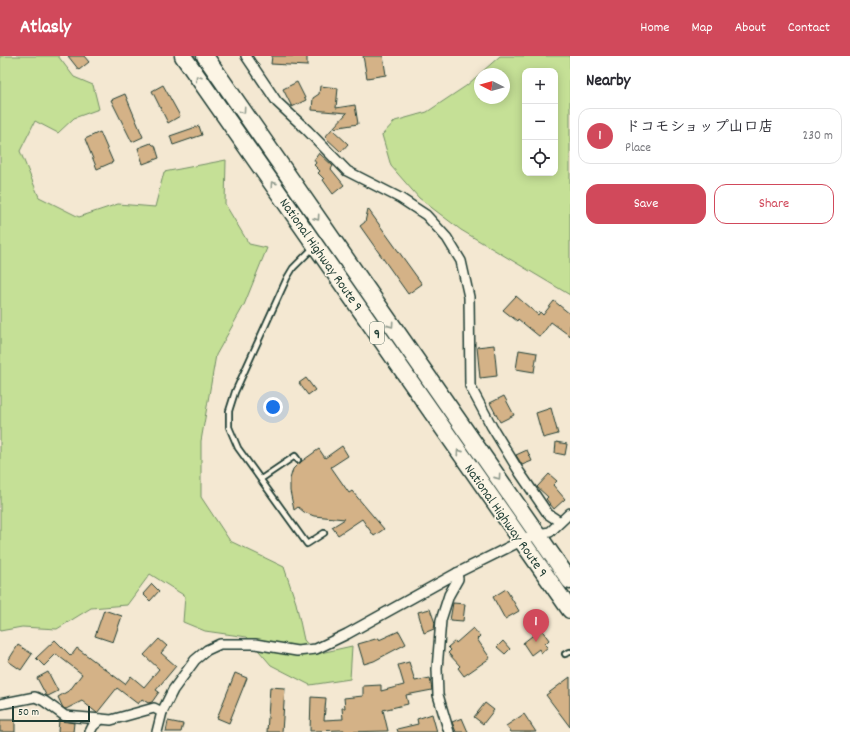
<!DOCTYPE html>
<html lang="en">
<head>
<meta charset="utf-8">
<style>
  :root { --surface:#fff; --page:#f2f2f3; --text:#2b2b33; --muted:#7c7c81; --line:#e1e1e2; --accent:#d1495b }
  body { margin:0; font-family:Dekko,"Klee One",sans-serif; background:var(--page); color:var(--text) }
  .controls { position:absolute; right:12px; top:12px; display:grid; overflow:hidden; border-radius:8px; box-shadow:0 2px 10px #0003 }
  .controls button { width:36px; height:36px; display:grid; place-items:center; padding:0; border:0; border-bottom:1px solid var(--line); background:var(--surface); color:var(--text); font:20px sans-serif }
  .compass { position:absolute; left:474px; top:12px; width:36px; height:36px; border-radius:50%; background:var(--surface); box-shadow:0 2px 10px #0003; rotate:276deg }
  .scale { position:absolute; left:12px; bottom:10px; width:78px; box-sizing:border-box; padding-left:4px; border:2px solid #1f3d34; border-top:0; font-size:11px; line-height:14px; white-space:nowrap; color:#1f3d34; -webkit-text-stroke:3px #fcf5e5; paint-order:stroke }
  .you { position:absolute; left:273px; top:351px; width:14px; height:14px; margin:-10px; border:3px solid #fff; border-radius:50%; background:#1a73e8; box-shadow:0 0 0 6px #1a73e833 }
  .badge { display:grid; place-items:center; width:26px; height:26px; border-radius:50%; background:var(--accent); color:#fff; font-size:13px; font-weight:700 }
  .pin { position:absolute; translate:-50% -33px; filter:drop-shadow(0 1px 2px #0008) }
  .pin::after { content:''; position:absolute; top:21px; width:14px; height:12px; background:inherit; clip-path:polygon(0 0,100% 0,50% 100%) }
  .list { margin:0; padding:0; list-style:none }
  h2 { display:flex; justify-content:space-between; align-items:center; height:52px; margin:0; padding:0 16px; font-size:17px }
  h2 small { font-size:13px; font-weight:400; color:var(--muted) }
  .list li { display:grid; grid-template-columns:26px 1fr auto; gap:12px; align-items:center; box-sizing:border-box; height:56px; margin:0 8px 8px; padding:0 8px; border:1px solid var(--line); border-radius:12px }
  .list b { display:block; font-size:15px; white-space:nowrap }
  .list p { margin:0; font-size:13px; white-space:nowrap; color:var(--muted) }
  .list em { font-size:13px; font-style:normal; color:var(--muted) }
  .actions { display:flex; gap:8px; padding:12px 16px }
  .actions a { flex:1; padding:9px 0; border:1px solid var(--accent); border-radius:12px; text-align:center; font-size:14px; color:var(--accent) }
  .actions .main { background:var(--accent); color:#fff }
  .icon { flex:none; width:22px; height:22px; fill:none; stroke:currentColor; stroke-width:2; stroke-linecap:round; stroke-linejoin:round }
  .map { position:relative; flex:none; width:570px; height:676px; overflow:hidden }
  header { display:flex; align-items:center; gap:24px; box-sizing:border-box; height:56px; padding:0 20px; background:var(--accent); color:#fff }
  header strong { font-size:19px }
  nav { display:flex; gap:22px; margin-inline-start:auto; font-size:14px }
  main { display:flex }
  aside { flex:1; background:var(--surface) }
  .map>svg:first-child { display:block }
</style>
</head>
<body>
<header>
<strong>Atlasly</strong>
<nav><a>Home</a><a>Map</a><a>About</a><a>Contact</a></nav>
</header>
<main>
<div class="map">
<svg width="570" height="676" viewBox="0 0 570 676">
  <rect width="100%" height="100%" fill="#f4e8d2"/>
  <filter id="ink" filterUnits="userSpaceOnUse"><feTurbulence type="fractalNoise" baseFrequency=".025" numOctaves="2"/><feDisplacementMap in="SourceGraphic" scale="8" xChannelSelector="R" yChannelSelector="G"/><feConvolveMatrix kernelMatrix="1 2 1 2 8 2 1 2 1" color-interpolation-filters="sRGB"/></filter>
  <g filter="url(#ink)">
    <g fill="#c5e096" stroke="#728e65" fill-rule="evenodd">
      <path d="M0 0H58L74 21 93 29 99 53 74 62 58 77 35 65 20 95 39 141 79 161 118 148 155 151 164 116 226 104 225 148 249 188 267 192 244 249 216 299 201 385V441L230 485 284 511 296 547 304 584 316 598 352 590 350 623 310 629 271 609 247 581 205 575 183 566 185 540 150 518 127 549 91 552 57 573 22 571 0 575Z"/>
      <path d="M500 0H570V239L461 174 419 142 391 110 382 79 395 65 427 56 466 30ZM525 15H555V117H525ZM480 18H504V42H480Z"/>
    </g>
    <g fill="#d4b287" stroke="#1f3d34">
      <path d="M68 0H84L89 6 79 14Z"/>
      <path d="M272 0H307V10L271 8Z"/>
      <path d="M363 0H383L386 19 367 22Z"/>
      <path d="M297 26 306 44 292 51 283 33Z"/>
      <path d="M163 29 180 60 168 67 152 35Z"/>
      <path d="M320 30 338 32 336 52 355 49 358 68 333 72 347 57 312 54 313 42 319 38Z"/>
      <path d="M125 38 143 81 132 86 111 44Z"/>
      <path d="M199 70 202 79 173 89 170 80Z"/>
      <path d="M332 73 348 88 341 96 325 81Z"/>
      <path d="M100 76 113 106 97 113 85 83Z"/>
      <path d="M151 87 153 89H155L159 102 143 108 138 92Z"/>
      <path d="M319 97 333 110 331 113 344 129 333 138 323 124 324 123 318 117 320 115 314 109 316 107 314 104Z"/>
      <path d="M368 153 422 228 408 238 360 170 365 166Z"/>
      <path d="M516 240 538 259 540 256 543 259 554 245 570 258V280L551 266 540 281 518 263 517 265 503 254Z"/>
      <path d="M494 289 497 320 480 322 477 291Z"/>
      <path d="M519 294 537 297 534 316 516 313Z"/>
      <path d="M306 322 315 334 308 339 299 327Z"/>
      <path d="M504 340 514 359 500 366 490 347Z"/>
      <path d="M551 352 558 378 543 382 536 357Z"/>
      <path d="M556 386 567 388 565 399 555 397Z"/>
      <path d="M342 390 348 400 331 411 349 437 352 435 384 473 374 480 362 463 338 479 332 471 345 463 314 460 304 456 298 451 294 454 290 435V423L293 413 298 408 319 393 325 402Z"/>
      <path d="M527 394 532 405 522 409 516 399Z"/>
      <path d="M549 418 557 425 553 429 565 443 554 453 546 443 548 441 537 431Z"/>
      <path d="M152 528 159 535 150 545 143 538Z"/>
      <path d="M506 533 519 555 505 563 493 541Z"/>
      <path d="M453 547 465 548 463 565 450 564Z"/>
      <path d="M430 553 435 567 434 573 424 577 418 556Z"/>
      <path d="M104 554 122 560 113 586 95 580Z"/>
      <path d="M473 572 480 580 477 583 490 602 464 620 458 612 460 610 448 597 451 594 448 591 455 585 456 587Z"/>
      <path d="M541 573 549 584 545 588 548 591 541 597 539 593 531 599 523 587Z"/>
      <path d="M399 575 406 588 374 605 364 608 358 588 379 582V584Z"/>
      <path d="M159 583 167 590 161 597 176 610 156 634 159 636 152 646 148 647 142 643 138 648 117 632 97 657 82 645 66 653 63 652 58 641 70 634 82 618 56 598 44 610 36 602 55 584 71 600 77 592 125 628 131 620 144 631 159 613 144 599Z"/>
      <path d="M503 585 510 593 505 598 497 591Z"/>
      <path d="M18 589 32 598 21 614 8 605Z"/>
      <path d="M409 606 415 625 430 622 432 634 406 639 408 648 383 654 388 675 344 676V674L310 675 311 641 326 642 324 664 343 663 342 652H345L344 642 363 640V630L381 629V635L404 629 398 609Z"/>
      <path d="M48 616 58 635 48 640 46 639 37 622Z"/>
      <path d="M235 617 247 622 229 667 217 662Z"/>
      <path d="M570 621V671L546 639Z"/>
      <path d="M270 631 285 632 282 676H267Z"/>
      <path d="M485 647 494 654 483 668 474 661Z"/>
      <path d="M432 658 437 676H398L397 673 418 668 417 663Z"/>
      <path d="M524 658 536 676H511L506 670Z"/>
      <path d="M462 662 468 676H456L452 666Z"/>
      <rect x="0" y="664" width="15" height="12"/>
      <path d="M59 664 74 667 73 676H58Z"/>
      <path d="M168 665 183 668 181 676H166Z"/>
    </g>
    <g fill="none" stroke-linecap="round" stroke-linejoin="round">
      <g stroke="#1f3d34" stroke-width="8">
        <g id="lane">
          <path d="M314 191 293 212 287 222 235 336 229 355V371L238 392 307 488 324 477"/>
          <path d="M261 423 295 400 298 404"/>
          <path d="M565 598 570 596"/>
        </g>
      </g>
      <g stroke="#1f3d34" stroke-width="12">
        <g id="street">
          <path d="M246 0 277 46 307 74 347 115 400 142 426 159 447 182 461 205 469 241 470 330 492 371 520 417 548 458 560 466"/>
          <path d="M0 648 35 641 44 645 65 660 101 663"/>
          <path d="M90 676 93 670 101 663 111 664 154 652 162 656"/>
          <path d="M157 676 162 656 173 634 195 604 207 594 220 588H255L297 595 316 593 347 578 457 517 523 484 538 478 550 476 570 457"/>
          <path d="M449 676 438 639 437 613 441 564 449 539 458 523 457 517"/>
        </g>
      </g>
      <g stroke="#1f3d34" stroke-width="19">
        <g id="highway">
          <path d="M183 0 570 554"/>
          <path d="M205 0 570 525"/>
        </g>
      </g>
      <use href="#lane" stroke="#fcf5e5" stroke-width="4.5"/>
      <use href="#street" stroke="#fcf5e5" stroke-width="9"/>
      <use href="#highway" stroke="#fcf5e5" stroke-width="16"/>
    </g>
    <defs><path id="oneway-chevron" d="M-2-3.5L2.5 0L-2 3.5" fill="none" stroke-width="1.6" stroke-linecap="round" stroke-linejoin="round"/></defs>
    <g stroke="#8e998c">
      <use href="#oneway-chevron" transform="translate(198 22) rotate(-124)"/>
      <use href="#oneway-chevron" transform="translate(243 55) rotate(55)"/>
      <use href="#oneway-chevron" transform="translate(273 128) rotate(-125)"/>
      <use href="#oneway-chevron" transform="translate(317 162) rotate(55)"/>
      <use href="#oneway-chevron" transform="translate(391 269) rotate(55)"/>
      <use href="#oneway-chevron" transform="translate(459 396) rotate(-125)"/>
      <use href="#oneway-chevron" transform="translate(498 421) rotate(55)"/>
    </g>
  </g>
  <g text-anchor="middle" stroke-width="3.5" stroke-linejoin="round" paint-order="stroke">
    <rect fill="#fcf5e5" stroke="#617469" stroke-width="1" x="370" y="266" width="14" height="22" rx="3"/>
    <g font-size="13" font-weight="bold" fill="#1f3d34">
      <text x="377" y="282">9</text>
    </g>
    <g font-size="14" fill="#1f3d34" stroke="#fcf5e5">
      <text transform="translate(322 198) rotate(55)" y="5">National Highway Route 9</text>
      <text transform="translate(507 464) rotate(55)" y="5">National Highway Route 9</text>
    </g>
  </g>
</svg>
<div class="controls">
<button>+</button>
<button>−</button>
<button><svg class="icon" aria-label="locate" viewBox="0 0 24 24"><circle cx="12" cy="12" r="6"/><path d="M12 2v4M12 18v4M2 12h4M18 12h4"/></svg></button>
</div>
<svg class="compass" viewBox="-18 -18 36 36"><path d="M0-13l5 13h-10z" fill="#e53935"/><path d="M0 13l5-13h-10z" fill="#7c7c81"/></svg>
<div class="scale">50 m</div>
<div class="you"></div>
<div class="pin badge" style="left:536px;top:586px">1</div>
</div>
<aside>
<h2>Nearby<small></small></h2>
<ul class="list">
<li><span class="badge">1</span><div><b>ドコモショップ山口店</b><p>Place</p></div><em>230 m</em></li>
</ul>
<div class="actions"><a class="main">Save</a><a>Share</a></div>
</aside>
</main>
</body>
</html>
